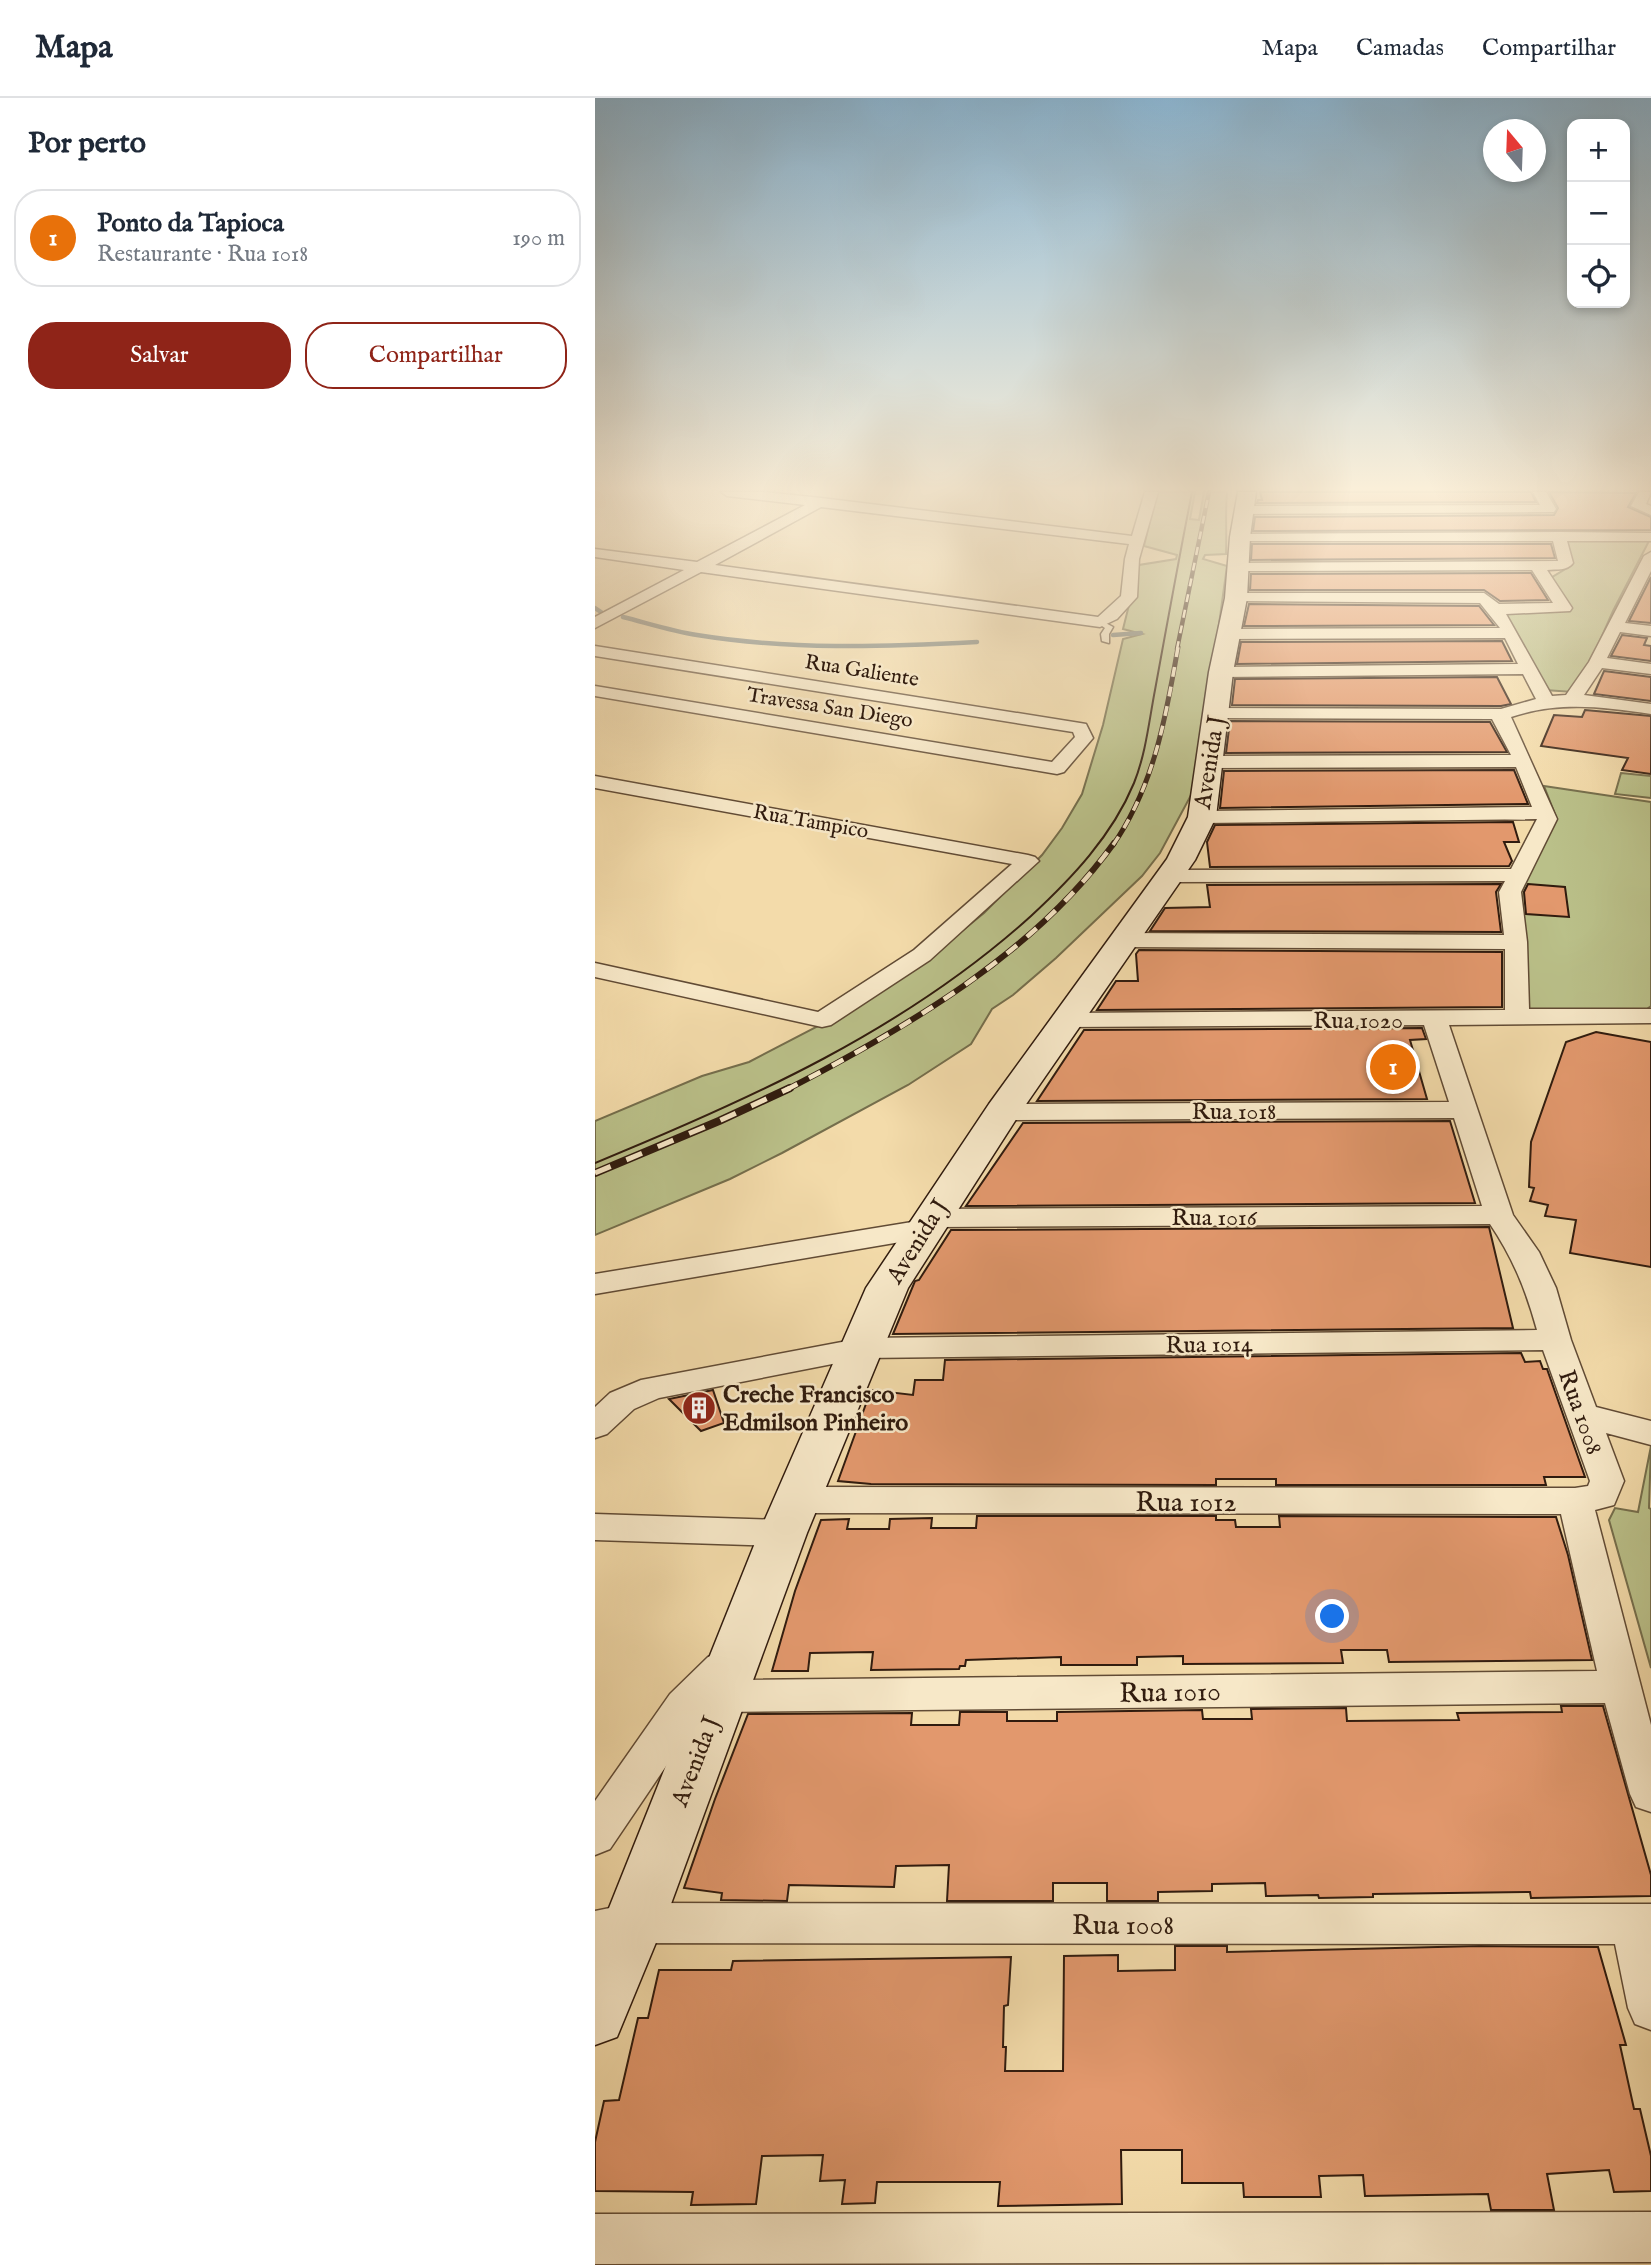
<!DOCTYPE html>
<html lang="pt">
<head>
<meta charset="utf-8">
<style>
  :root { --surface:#fff; --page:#f2f2f3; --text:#1f2937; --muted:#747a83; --line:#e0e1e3; --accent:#8f2418 }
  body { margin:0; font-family:"IM FELL English",serif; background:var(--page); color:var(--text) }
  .controls { position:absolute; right:21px; top:21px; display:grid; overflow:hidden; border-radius:14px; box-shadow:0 4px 10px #0003 }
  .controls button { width:63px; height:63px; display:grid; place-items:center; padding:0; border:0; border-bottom:2px solid var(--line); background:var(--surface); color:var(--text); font:35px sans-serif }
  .compass { position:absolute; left:888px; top:21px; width:63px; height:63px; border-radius:50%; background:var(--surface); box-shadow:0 4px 10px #0003; rotate:341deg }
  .you { position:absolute; left:738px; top:1519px; width:24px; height:24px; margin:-18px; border:5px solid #fff; border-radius:50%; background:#1a73e8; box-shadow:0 0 0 10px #1a73e833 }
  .badge { display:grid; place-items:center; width:46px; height:46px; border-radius:50%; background:var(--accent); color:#fff; font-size:23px; font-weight:700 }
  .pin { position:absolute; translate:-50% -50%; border:4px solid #fff; box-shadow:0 2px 7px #0006 }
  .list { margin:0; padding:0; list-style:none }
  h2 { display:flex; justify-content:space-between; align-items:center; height:91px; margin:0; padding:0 28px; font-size:30px }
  h2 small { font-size:23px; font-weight:400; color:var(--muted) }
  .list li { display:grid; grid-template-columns:46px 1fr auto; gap:21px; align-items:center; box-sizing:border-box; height:98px; margin:0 14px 14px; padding:0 14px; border:2px solid var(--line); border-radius:28px }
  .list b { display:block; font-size:26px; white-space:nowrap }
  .list p { margin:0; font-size:23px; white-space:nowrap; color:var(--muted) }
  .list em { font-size:23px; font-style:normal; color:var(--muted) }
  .actions { display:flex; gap:14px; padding:21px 28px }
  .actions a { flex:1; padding:16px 0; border:2px solid var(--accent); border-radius:28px; text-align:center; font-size:24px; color:var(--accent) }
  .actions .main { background:var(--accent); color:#fff }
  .icon { flex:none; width:38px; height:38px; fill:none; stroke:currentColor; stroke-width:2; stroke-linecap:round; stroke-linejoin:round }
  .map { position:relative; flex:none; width:1056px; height:2167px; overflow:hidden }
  header { display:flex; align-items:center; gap:42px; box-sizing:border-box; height:98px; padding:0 35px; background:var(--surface); border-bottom:2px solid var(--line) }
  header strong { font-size:33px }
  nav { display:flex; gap:38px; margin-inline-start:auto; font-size:24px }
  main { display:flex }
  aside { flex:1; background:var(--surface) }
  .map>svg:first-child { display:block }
</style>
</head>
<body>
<header>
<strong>Mapa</strong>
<nav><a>Mapa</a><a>Camadas</a><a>Compartilhar</a></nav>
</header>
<main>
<aside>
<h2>Por perto<small></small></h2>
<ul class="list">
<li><span class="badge" style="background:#e8710a">1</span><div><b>Ponto da Tapioca</b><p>Restaurante · Rua 1018</p></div><em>190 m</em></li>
</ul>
<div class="actions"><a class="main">Salvar</a><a>Compartilhar</a></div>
</aside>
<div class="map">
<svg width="1056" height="2167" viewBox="0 0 1056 2167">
  <rect width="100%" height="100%" fill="#f3dbaa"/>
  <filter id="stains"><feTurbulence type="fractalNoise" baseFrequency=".00286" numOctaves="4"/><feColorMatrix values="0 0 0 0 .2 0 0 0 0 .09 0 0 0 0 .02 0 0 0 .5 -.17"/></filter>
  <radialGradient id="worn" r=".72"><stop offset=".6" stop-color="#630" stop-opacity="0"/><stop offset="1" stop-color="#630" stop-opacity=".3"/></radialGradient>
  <g fill="#bac089" stroke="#756e4c" stroke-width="2">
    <path d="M562 394H600L595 421 604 422 609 394H632C630 416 632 434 631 456L610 457 608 461 632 468 602 686 565 755 547 778 461 860 418 897 397 911 376 946 313 987 187 1055 135 1081 0 1137V1023L107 978 154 964 250 914 330 863 389 815 447 757 467 730 487 696 508 627 528 541 547 536 528 531 544 467 581 461 582 457 549 448Z"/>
    <path d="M966 441 1054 443 1018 513 992 572 978 594 950 592 908 514 970 513 954 481 977 467Z"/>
    <path d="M1026 675 1056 678V700L1020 696Z"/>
    <path d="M949 688 1056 704V908L1048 914 943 916 928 910 922 801 961 719Z"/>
    <path d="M1056 1348 1054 1410 1056 1411V1570L1014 1422 1020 1410 1043 1414Z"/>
  </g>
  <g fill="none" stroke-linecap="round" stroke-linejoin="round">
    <g stroke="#737972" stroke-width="4.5">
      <path d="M0 510 6 514"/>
      <path d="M28 519C52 525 77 533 102 537 194 552 288 549 382 544"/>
      <path d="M518 537 546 535"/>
    </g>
  </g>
  <g fill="#e2986d" stroke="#301b0e" stroke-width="2">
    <path d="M665 394H936L941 404 662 405 663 402H667Z"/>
    <path d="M954 394 1041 395 1033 409 1056 419V432L658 433 660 419 959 417 963 410Z"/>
    <path d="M657 446H956L960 460 656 462Z"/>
    <path d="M936 475 953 502 905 503 889 492H655L656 476Z"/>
    <path d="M1056 479V525L1034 523Z"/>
    <path d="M654 506 884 508 899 527 649 528Z"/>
    <path d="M1027 537 1052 540 1049 547 1056 548V563L1016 558Z"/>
    <path d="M907 543 917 563 642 566 646 544Z"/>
    <path d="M1009 573 1056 579V603L999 596Z"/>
    <path d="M902 579 916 606 906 608 637 607 640 581Z"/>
    <path d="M990 612 1056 618V676L1027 672 1033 660 946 648 959 617 987 619Z"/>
    <path d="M635 623 895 624 912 654 631 655Z"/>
    <path d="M919 672 933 706 625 710 629 673Z"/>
    <path d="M918 724 924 744H909L917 763 914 768 615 769 612 744 620 727Z"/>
    <path d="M906 786 901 794 906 834 555 833 570 810 615 809 612 787Z"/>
    <path d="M933 786 970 789 974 819 931 816 929 794Z"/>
    <path d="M544 852 907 854V909L502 912 521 883H543L541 856Z"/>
    <path d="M827 930 831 941 815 942 832 1001 442 1003 489 932Z"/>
    <path d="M1001 934 1056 944V1169L975 1155 981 1122 950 1118 953 1107 935 1103 939 1090 934 1089 936 1044 971 944Z"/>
    <path d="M855 1023 880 1105 371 1108 428 1025Z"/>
    <path d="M894 1129 918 1230 298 1236 320 1183 324 1182 356 1132Z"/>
    <path d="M926 1255 930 1264 945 1263 948 1271H952L990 1379H949L951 1387H681V1381H621V1387L276 1386 243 1383 276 1292 318 1297 320 1282H348L350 1262Z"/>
    <path d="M118 1292 129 1325 106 1333 74 1301Z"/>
    <path d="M382 1418H621V1422H640L641 1429H685L684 1418 961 1419 973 1457 997 1562 794 1564 792 1552H746L748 1565 588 1566V1558L542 1559V1567H466V1559L371 1562 370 1568H365L364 1571 276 1572 278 1554 215 1555 213 1573H177L200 1493 226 1422 254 1421 252 1431H294L295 1421 337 1420 336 1430H381Z"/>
    <path d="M966 1608H1008L1056 1777V1798L936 1800 935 1794 778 1796V1799L724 1800 723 1797 671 1798 670 1785 617 1786V1793L563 1794V1803H512V1785H458V1803H352L354 1767 301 1768 299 1789 194 1787 192 1803 126 1802 127 1795 89 1790 120 1701 153 1616 317 1615 316 1627H364L365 1614H412V1623H462V1614L607 1612 608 1621H657L656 1611 751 1610 752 1623 864 1622 862 1615 967 1614Z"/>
    <path d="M580 1848H632V1854L884 1848 1003 1849 1031 1947H1025L1039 2011H1045L1056 2058V2093L1019 2094 1014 2072 952 2076 959 2112H896L893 2096 770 2098 768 2077 724 2078 726 2099H649L648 2085H587V2052H526L527 2106 403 2108 405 2084H282L280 2105 247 2106 250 2082 225 2083 228 2057 167 2058 161 2106 96 2107 98 2094 0 2093V2044L9 2003 24 2002 43 1920H53L64 1872H136L138 1863 416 1859 413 1907 409 1908 408 1949H411L410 1973H468L469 1858 523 1857V1873L580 1872Z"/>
  </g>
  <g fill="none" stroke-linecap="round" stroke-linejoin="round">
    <g stroke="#614b35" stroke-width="3">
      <path id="lane" d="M505 522 518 529 514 536V545L507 543 506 536 510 530 501 524Z"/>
    </g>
    <g stroke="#614b35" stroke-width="3">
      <g id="street">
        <path d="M126 394H169L226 400 537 438 550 394H563L544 461 542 499 522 521 505 529 106 474 0 530V519L89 472 0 459V451L102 464 210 407 132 398ZM226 409 534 446 530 461 526 498 503 519 120 467Z"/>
        <path d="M938 394H951L961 411 959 414 651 416 644 412 651 408 945 407Z"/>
        <path d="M1044 394H1056L1051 406 1056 408V417L1036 408Z"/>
        <path d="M964 434 1056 435V443H972L978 465C972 473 962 471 952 472L977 510 975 513 911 516 957 598 971 597 994 564 1049 458 1056 454V473L1030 525 1056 528V538L1025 534 1012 560 1056 566V576L1007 570 989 597 1056 606V616C1007 609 964 603 916 619L962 721 926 794 932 844 934 911H1056V925L854 927 918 1117 944 1154 961 1190 976 1242 1001 1309 1056 1323V1347L1011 1335 1029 1383 1019 1407 1000 1412 1056 1627V1714L1041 1709 1035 1696 1010 1605 125 1614 111 1609 15 1751 0 1757V1703L75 1596 113 1559 127 1554 141 1559 146 1570 139 1582 1002 1573 966 1416 203 1415 191 1411 186 1402 191 1393 203 1389 980 1390 993 1388 995 1383 948 1252 268 1260 64 1300 39 1311 12 1336 0 1340V1309L15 1295 46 1282 268 1240 942 1232C931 1192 918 1160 895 1126L342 1129 344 1131 339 1137 329 1140 0 1196V1176L323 1123 321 1120 325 1114 335 1111 887 1108 859 1020 407 1022 398 1020 394 1014 398 1008 407 1006 854 1004 829 927 471 929 462 927 459 922 462 917 471 915 910 912V851L527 849 519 847 516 842 519 837 527 835 909 837 904 794 910 783 575 784 567 783 564 778 567 773 575 772 916 771 942 721 607 725 600 723 597 719 600 715 607 713 937 709 921 669 616 670 607 664 616 658 916 657 897 621 622 620 613 615 622 610 906 611 941 601 928 576 626 579 617 574 626 569 923 566 910 540 635 541 627 536 635 531 905 530 885 505 636 503 633 500 641 495H889L904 506 958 505 937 472 642 473 635 469 642 465 963 463 958 443H645L640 442V436Z"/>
        <path d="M0 548 485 625 491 626 498 640 469 674 462 676 0 598V588L457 664 480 639 478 634 0 558Z"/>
        <path d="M0 678 433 757 440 759 444 763 335 862 236 927 227 929 0 879V865L223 914 319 852 417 766 0 690Z"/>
        <path d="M0 1416 188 1422 201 1426 206 1435 201 1444 188 1448 0 1442Z"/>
        <path d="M39 1805 1056 1806V1932L1040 1926 1033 1910 1020 1846 39 1845 0 1853V1813Z"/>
        <path d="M1056 2114V2164L0 2166V2116Z"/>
      </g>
    </g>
    <g stroke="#301b0e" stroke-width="3">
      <path id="secondary" d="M643 394H661L655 439 652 500 638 574 621 719 600 762 425 1015 313 1190 212 1435 69 1825 22 1939 0 1947V1845L164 1435 271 1190 394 1006 572 761 593 719 614 574 630 500 635 439Z"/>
    </g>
    <use href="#lane" fill="#f7e8c8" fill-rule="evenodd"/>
    <use href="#street" fill="#f7e8c8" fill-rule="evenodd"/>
    <use href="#secondary" fill="#f7e8c8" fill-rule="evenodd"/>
    <path stroke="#301b0e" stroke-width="2" d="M0 1065C156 1001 310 932 436 818 477 780 517 738 539 685 551 655 554 623 560 592 572 526 584 460 597 394"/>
    <g stroke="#301b0e" stroke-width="4.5">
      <path id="rail-far3" d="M582 551 614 394"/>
    </g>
    <g stroke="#301b0e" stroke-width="5">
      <path id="rail-far2" d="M518 747C559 688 571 619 583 549"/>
    </g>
    <g stroke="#301b0e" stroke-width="6">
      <path id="rail-far1" d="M191 992C311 930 439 856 519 745"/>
    </g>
    <g stroke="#301b0e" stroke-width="8">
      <path id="rail" d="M0 1075 124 1023 195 990"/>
    </g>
    <use href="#rail-far3" stroke="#f7e8c8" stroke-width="2.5" stroke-dasharray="8" stroke-linecap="butt"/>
    <use href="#rail-far2" stroke="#f7e8c8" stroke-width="3.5" stroke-dasharray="10" stroke-linecap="butt"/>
    <use href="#rail-far1" stroke="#f7e8c8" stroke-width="4.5" stroke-dasharray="13" stroke-linecap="butt"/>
    <use href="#rail" stroke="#f7e8c8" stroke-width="5" stroke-dasharray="17" stroke-linecap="butt"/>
  </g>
  <linearGradient id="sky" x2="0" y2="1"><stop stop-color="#8bb6d3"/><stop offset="0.56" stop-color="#faefd9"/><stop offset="1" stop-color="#faefd9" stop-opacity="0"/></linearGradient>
  <rect width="1056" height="698" fill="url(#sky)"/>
  <defs>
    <g id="building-disc" transform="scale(1.75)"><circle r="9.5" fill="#8f2418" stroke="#f7e8c8"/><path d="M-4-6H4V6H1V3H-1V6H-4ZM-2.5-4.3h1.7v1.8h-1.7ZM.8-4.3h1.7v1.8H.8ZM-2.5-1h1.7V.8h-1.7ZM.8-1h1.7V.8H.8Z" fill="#fff"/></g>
  </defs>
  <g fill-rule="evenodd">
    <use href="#building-disc" x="104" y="1310"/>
  </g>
  <g text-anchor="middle" stroke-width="5" stroke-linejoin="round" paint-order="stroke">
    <g font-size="21" fill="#301b0e" stroke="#f7e8c8">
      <text transform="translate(267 572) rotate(9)" y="7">Rua Galiente</text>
      <text transform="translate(235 609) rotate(9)" y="7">Travessa San Diego</text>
      <text transform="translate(216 723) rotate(10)" y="7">Rua Tampico</text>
    </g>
    <g font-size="24" fill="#301b0e" stroke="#f7e8c8">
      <text transform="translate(614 664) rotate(-81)" y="8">Avenida J</text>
      <text x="763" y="930">Rua 1020</text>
      <text x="639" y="1021">Rua 1018</text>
      <text x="619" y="1127">Rua 1016</text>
      <text transform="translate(322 1143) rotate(-58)" y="8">Avenida J</text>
      <text transform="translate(614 1246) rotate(-1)" y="8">Rua 1014</text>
      <text transform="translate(986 1314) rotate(70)" y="8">Rua 1008</text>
      <text transform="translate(100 1663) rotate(-69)" y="8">Avenida J</text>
    </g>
    <g font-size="24" font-weight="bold" fill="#301b0e" stroke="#f7e8c8" text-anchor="start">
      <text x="128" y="1304">Creche Francisco<tspan x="128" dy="28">Edmilson Pinheiro</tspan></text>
    </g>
    <g font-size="28" fill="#301b0e" stroke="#f7e8c8">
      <text x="591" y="1413">Rua 1012</text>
      <text transform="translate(575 1593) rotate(-1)" y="10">Rua 1010</text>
      <text x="528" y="1836">Rua 1008</text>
    </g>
  </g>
  <rect width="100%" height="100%" filter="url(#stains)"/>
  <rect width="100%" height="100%" fill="url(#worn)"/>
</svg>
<div class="controls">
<button>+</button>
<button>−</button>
<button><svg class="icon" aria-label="locate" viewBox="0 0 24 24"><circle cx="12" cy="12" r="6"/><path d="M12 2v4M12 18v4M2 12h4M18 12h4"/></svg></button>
</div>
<svg class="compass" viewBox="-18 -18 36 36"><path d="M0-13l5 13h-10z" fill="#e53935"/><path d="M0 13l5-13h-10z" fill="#747a83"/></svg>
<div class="you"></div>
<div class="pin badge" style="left:798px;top:969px;background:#e8710a">1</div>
</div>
</main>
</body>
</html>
